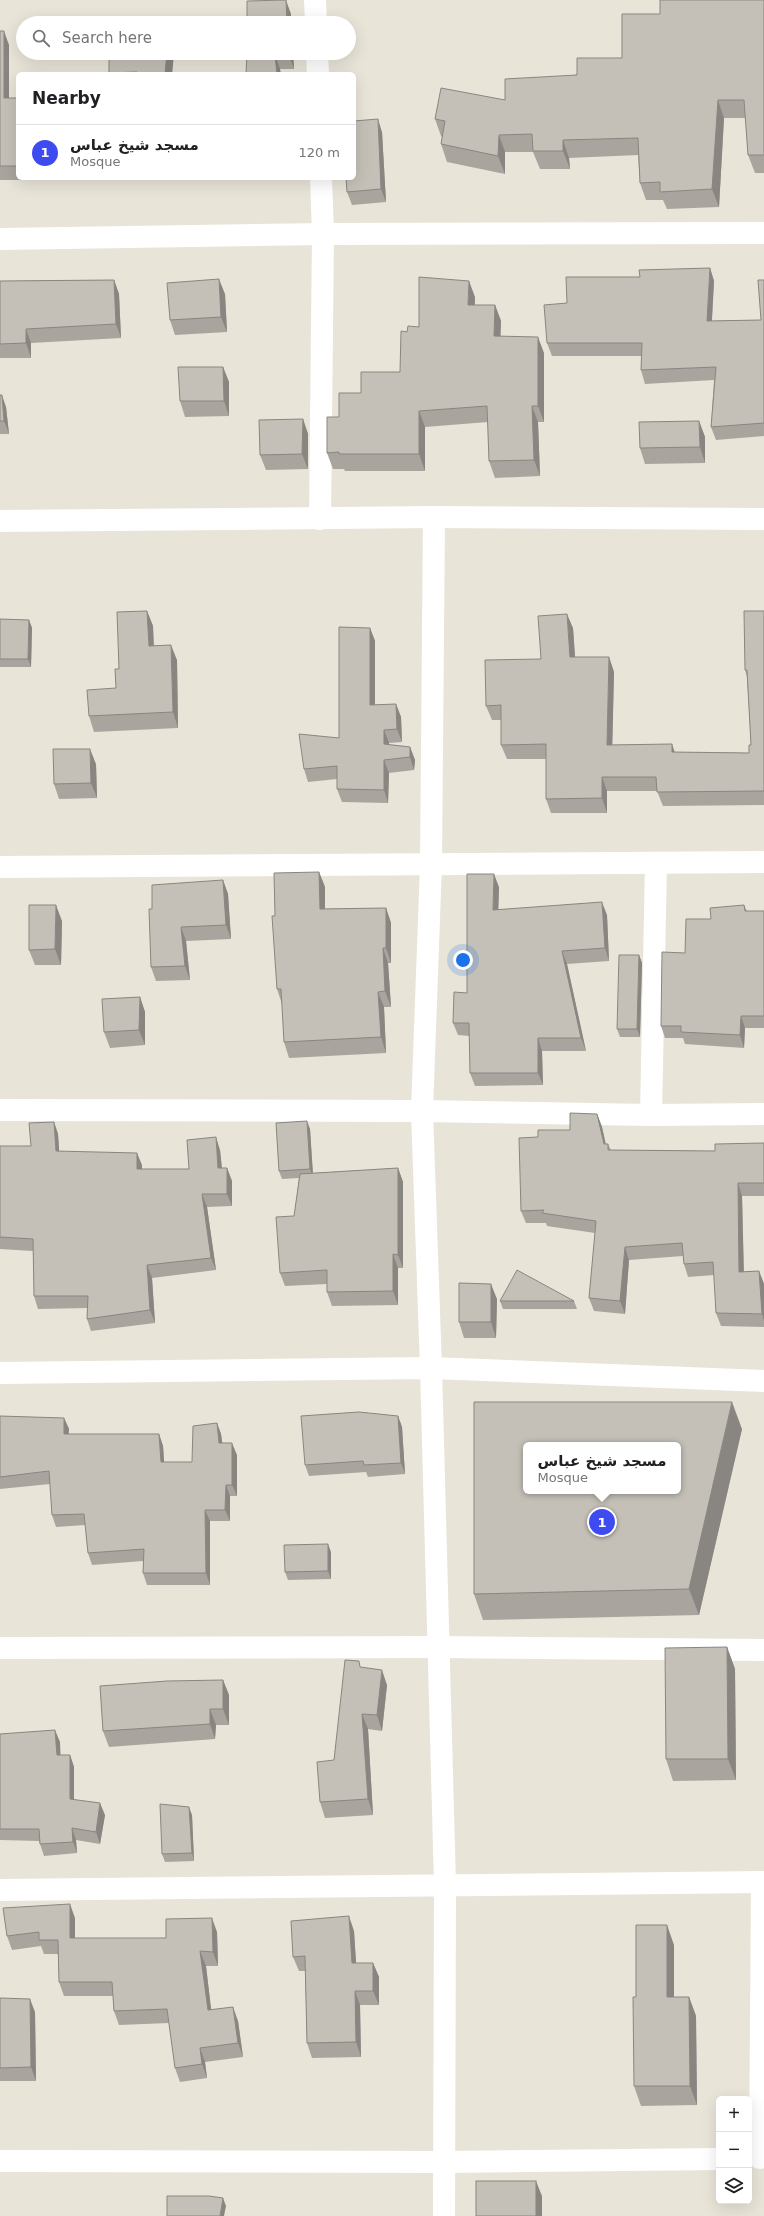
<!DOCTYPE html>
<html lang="en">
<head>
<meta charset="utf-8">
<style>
  :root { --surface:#fff; --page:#f2f2f2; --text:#202124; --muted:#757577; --line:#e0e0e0; --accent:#3d4bf1 }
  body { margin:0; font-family:"DejaVu Sans",Cairo,sans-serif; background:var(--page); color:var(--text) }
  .controls { position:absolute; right:12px; bottom:12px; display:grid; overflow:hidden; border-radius:6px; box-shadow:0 4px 16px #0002 }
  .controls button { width:36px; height:36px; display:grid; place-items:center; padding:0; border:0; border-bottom:1px solid var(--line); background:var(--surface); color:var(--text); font:20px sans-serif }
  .you { position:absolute; left:463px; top:960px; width:14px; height:14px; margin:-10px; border:3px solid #fff; border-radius:50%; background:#1a73e8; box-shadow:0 0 0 6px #1a73e833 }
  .badge { display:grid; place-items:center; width:26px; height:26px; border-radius:50%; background:var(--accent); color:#fff; font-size:13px; font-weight:700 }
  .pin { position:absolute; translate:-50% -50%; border:2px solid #fff; box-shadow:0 1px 4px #0006 }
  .popup { position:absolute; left:523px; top:1442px; width:158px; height:52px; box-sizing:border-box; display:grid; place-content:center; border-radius:6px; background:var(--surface); filter:drop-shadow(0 1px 3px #0005); font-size:13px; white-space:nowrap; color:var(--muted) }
  .popup b { font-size:15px; color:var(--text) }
  .popup::after { content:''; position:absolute; left:50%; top:100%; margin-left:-8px; border:8px solid transparent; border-top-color:var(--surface) }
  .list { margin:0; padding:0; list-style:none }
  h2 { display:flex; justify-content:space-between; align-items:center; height:52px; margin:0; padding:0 16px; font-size:17px }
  h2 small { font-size:13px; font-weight:400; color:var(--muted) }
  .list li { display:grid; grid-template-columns:26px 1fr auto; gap:12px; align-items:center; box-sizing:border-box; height:56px; padding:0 16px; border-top:1px solid var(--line) }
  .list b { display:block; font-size:15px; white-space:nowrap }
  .list p { margin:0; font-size:13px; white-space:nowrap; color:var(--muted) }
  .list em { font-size:13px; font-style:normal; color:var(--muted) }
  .icon { flex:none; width:22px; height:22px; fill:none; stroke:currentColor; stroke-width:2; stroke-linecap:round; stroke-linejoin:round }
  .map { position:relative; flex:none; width:764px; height:2216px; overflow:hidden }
  .search { position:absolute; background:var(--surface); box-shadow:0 4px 16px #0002; left:16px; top:16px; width:340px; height:44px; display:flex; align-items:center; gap:10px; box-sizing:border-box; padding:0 14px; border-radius:22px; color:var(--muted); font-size:15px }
  .panel { position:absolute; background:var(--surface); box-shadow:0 4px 16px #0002; left:16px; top:72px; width:340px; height:108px; border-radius:6px }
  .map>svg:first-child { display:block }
</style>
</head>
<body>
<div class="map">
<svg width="764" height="2216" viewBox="0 0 764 2216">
  <rect width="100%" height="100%" fill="#e9e4d8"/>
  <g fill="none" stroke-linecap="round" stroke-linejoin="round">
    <g stroke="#fff" stroke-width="22">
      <path d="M315 0 316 23"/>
      <path d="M317 53 318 74"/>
      <path d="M0 239 323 234 764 233"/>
      <path d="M434 517 431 864 422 1111 431 1368 445 1885 444 2216"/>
      <path d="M320 519 323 234 321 178"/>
      <path d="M0 867 764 862"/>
      <path d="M0 1110 422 1111 651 1115 764 1114"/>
      <path d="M651 1115 656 863"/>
      <path d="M0 1373 431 1368 764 1381"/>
      <path d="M0 1648 438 1647 764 1650"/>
      <path d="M0 1890 764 1882"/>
      <path d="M760 2158 762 1882"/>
      <path d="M0 2161 444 2162 719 2159"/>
    </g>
    <path stroke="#fff" stroke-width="22" d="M0 521 434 517 764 519"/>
  </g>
  <g fill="#a9a59e">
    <path d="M764 0V173H755L748 155 746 118H724L719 207 667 209 663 200H646L640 183 638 155 569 158 570 169H540L533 152H505V174L447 162 441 144 442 137 441 136 435 119 505 100 622 58 660 14Z"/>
    <path d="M0 31 9 45V98H18V178H31V180H0Z"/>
    <path d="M174 53 172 74H109V73Z"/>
    <path d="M247 53H293L294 69H280Z"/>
    <path d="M382 132 386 202 352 205 347 192Z"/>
    <path d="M710 268 714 281 712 321 761 320 764 280V436L716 440 711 427 714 380 645 384 641 370V356H552L547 343 567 303 640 277Z"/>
    <path d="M114 280 119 294 121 338 31 343V358H0V281Z"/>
    <path d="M225 294 227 332 175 335 170 320Z"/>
    <path d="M475 297V305H495L501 321 500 336 544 353V422H538L540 476 495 478 489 461 488 422 425 427V471H345L344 469H333L327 453 339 417 361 393 400 372 407 332 419 327Z"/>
    <path d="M223 367 229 382V416L185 417 180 401Z"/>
    <path d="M0 395 6 407 9 434H0Z"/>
    <path d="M303 419 308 434V469L266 470 260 455Z"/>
    <path d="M699 421 705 437V463L645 464 640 448Z"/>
    <path d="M147 611 153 626 154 645 177 660 178 728 94 732 89 716 116 688 119 669Z"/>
    <path d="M764 611V805L663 806 657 791H607V813H551L546 799V759H507L501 745V720H492L486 706 541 659 573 628 575 657H609L614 672 612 745 675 752 749 753 751 745 747 677 745 670Z"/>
    <path d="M0 619 29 620 32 628 31 667H0Z"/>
    <path d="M370 628 375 641V705L396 704 401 717 402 742 389 743V745L410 747 415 760 414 770 389 773 388 803 342 802 337 789V779L308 782 304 769 339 738Z"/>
    <path d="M96 764 97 798 59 799 54 784Z"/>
    <path d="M319 872 325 887V909L386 908 391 923V963H388L391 1007H384L386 1053 289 1058 284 1042 282 1004 277 989 275 916Z"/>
    <path d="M223 880 228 894 231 939 186 941 190 980 156 981 151 967 152 909Z"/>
    <path d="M499 887 498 909 607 915 609 961 567 964 586 1051H542L543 1085 475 1086 470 1073V1036L458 1035 453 1023 467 993Z"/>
    <path d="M744 905 747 911H764V1028H745L744 1048 685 1044 683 1038H665L661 1026 685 953Z"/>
    <path d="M62 921 61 965H35L29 950Z"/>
    <path d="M639 955 642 963 640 1037H620L617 1029Z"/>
    <path d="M140 997 145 1012V1045L110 1048 104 1032Z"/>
    <path d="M597 1114 602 1127 606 1144H608L611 1150 715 1151 764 1143V1196H742L744 1272 759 1271 764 1284V1327L721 1326 716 1313 714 1275 688 1277 684 1264 683 1256 629 1260 625 1314 594 1311 589 1298 595 1233 547 1226 546 1223H526L521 1211 538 1137 570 1130Z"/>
    <path d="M54 1122 58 1134 59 1151 142 1165V1169H189L220 1150 222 1168H227L232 1181V1206L207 1207 216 1270 152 1278 155 1323 91 1331 87 1319V1308L38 1309 34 1296 33 1251 0 1249V1146H31Z"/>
    <path d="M310 1129 313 1173 398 1168 403 1182V1268H398V1305L332 1306 327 1292V1284L285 1286 280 1273 294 1216 299 1178 282 1179 279 1171Z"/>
    <path d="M497 1299 496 1338H464L459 1322Z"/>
    <path d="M500 1301H574L577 1309H503Z"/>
    <path d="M0 1416 64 1418 69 1429 68 1434H159L163 1446 164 1462H192L217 1423 221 1434 222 1443 237 1455V1496H230V1521H210V1585H147L143 1573V1561L92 1565 88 1553 85 1525 56 1527 52 1515 50 1484 0 1489Z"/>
    <path d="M398 1416 402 1427 405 1474 368 1477 366 1472 309 1476 305 1465Z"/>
    <path d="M742 1429 699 1615 483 1620 474 1594Z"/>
    <path d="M331 1552V1579L288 1580 285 1572Z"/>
    <path d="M727 1647 735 1669 736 1780 673 1781 666 1759Z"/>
    <path d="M362 1668 387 1685 382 1731 368 1729 373 1815 325 1818 320 1802 334 1760Z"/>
    <path d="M223 1680 229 1695V1725H216L215 1739 109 1747 103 1731Z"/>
    <path d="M0 1734 60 1742V1755H70L74 1767V1799L105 1815 100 1844 76 1840 77 1853 44 1856 39 1841 0 1840Z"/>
    <path d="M192 1815 194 1861 165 1862 162 1854Z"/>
    <path d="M75 1918V1938H166L217 1932 218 1966H206L211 2010 238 2021 243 2057 205 2062 207 2078 180 2082 175 2068 169 2023 119 2025 114 2011 113 1996H64L59 1982 58 1954H44L41 1946 12 1950 7 1936Z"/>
    <path d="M354 1931 356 1963H373L379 1977V2005H360L361 2057 312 2058 307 2043 305 1971H299L293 1957Z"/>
    <path d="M674 1945V1997H689L696 2016 697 2105 641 2106 634 2086 636 1997Z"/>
    <path d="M0 1998 35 2012 36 2081H0Z"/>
  </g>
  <g fill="#898681">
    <path d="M286 0 291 14V23H287Z"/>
    <path d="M4 31 9 45V112L4 98Z"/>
    <path d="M167 53H174L172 74H165Z"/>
    <path d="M289 53H293L294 69 289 55Z"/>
    <path d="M275 55 280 69 281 74H277Z"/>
    <path d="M718 100 724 118 719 207 712 189Z"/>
    <path d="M378 119 382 132 386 202 381 189Z"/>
    <path d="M499 135 505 152V174L498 156Z"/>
    <path d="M563 140 569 158 570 169 563 151Z"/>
    <path d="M710 268 714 281 711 334 707 321Z"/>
    <path d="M219 279 225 294 227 332 221 317Z"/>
    <path d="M114 280 119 294 121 338 116 324Z"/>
    <path d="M469 281 475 297 474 321 468 305Z"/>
    <path d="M495 305 501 321 500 352 494 336Z"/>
    <path d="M26 329 31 343V358L26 343Z"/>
    <path d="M538 337 544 353V422L538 406Z"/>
    <path d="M223 367 229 382V416L224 401Z"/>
    <path d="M2 395 6 407 9 434 4 421Z"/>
    <path d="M532 406 538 422 540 476 534 460Z"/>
    <path d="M419 411 425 427V471L419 454Z"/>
    <path d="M303 419 308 434V469L302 454Z"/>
    <path d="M699 421 705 437V463L700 447Z"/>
    <path d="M147 611 153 626 154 661 149 646Z"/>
    <path d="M567 614 573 628 576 671 570 657Z"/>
    <path d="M29 620 32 628 31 667 28 659Z"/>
    <path d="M370 628 375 641V718L370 705Z"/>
    <path d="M171 645 177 660 178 728 173 712Z"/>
    <path d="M609 657 614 672 612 760 607 745Z"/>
    <path d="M396 704 401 717 402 742 397 729Z"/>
    <path d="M384 730 389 743V757L384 744Z"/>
    <path d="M672 744 677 759 672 752Z"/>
    <path d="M410 747 415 760 414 770 410 757Z"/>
    <path d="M90 749 96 764 97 798 91 783Z"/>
    <path d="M384 760 389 773 388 803 384 790Z"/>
    <path d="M602 777 607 791V813L602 798Z"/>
    <path d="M319 872 325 887V924L320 909Z"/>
    <path d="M494 874 499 887 498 922 493 910Z"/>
    <path d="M223 880 228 894 231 939 226 925Z"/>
    <path d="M602 902 607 915 609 961 605 948Z"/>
    <path d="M56 905 62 921 61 965 55 949Z"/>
    <path d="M386 908 391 923V963L386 948Z"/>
    <path d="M181 927 186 941 190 980 185 966Z"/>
    <path d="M383 948 388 963 391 1007 385 991Z"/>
    <path d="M562 951 567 964 586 1051 581 1038Z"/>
    <path d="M639 955 642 963 640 1037 637 1029Z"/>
    <path d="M378 992 384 1007 386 1053 381 1037Z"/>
    <path d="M140 997 145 1012V1045L139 1030Z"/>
    <path d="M741 1016 745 1028 744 1048 740 1035Z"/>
    <path d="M538 1038 542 1051 543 1085 538 1073Z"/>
    <path d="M597 1114 602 1127 608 1157 604 1144Z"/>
    <path d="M307 1121 310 1129 313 1177 310 1169Z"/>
    <path d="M54 1122 58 1134 60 1164 56 1151Z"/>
    <path d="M216 1137 220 1150 223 1181 218 1168Z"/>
    <path d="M137 1153 142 1165V1182L137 1169Z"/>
    <path d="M227 1168 232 1181V1206L227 1194Z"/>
    <path d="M398 1168 403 1182V1268L398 1255Z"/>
    <path d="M738 1183 742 1196 744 1285 739 1272Z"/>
    <path d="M202 1194 207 1207 216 1270 211 1258Z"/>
    <path d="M625 1247 629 1260 625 1314 620 1301Z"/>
    <path d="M393 1254 398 1268V1305L393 1291Z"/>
    <path d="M147 1265 152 1278 155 1323 150 1310Z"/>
    <path d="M759 1271 764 1284V1321L762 1314Z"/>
    <path d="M491 1284 497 1299 496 1338 491 1322Z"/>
    <path d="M732 1402 742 1429 699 1615 689 1589Z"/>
    <path d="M398 1416 402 1427 405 1474 401 1463Z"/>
    <path d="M64 1418 69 1429 68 1446 64 1434Z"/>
    <path d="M217 1423 221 1434 224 1455 219 1443Z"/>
    <path d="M159 1434 163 1446 165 1474 161 1462Z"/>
    <path d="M232 1443 237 1455V1496L232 1485Z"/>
    <path d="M226 1485 230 1496V1521L225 1510Z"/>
    <path d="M205 1510 210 1521V1585L206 1573Z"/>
    <path d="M328 1544 331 1552V1579L328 1571Z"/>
    <path d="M727 1647 735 1669 736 1780 728 1759Z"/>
    <path d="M382 1670 387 1685 382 1731 377 1715Z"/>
    <path d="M223 1680 229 1695V1725L223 1709Z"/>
    <path d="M210 1709 216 1725 215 1739 210 1724Z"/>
    <path d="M362 1714 368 1729 373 1815 368 1799Z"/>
    <path d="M55 1730 60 1742 61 1767 57 1755Z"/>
    <path d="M70 1755 74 1767V1811L70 1799Z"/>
    <path d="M100 1803 105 1815 100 1844 96 1832Z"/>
    <path d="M189 1807 192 1815 194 1861 192 1853Z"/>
    <path d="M72 1828 76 1840 77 1853 73 1842Z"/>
    <path d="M70 1904 75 1918V1952L70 1938Z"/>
    <path d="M349 1916 354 1931 357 1978 352 1963Z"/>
    <path d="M212 1918 217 1932 218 1966 213 1952Z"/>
    <path d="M667 1925 674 1945V2016L667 1997Z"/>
    <path d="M200 1951 206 1966 213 2025 208 2010Z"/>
    <path d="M373 1963 379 1977V2005L373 1991Z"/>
    <path d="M355 1991 360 2005 361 2057 356 2042Z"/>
    <path d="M689 1997 696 2016 697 2105 690 2086Z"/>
    <path d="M30 1999 35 2012 36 2081 31 2067Z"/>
    <path d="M233 2007 238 2021 243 2057 238 2043Z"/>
    <path d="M200 2048 205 2062 207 2078 202 2064Z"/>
    <path d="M536 2181 542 2196V2216H536Z"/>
    <path d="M223 2198 226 2206 224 2216H220Z"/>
  </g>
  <g fill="#c4c0b8" stroke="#898681" fill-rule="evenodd">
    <path d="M286 0 287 23H247V1Z"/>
    <path d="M660 0H764V155H748L744 100H718L712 189 660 192V182L640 183 638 138 563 140V151H533L532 134 499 135 498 156 441 144 445 121 435 119 441 88 505 100V79L577 75V58H622V14H660Z"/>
    <path d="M0 31H4V98H18V166H0Z"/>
    <path d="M109 53H167L165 74H137V72L109 73Z"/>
    <path d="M247 53H289V55H275L277 74H246Z"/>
    <path d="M378 119 381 189 347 192 346 178H354V121Z"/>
    <path d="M710 268 707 321 761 320 758 280H764V423L711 427 716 367 641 370 642 343H547L544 305 567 303 566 277H640L639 270Z"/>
    <path d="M419 277 469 281 468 305H495L494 336 538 337V406H532L534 460 489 461 487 406 419 411V454H339V452L327 453V417H339V393H361V372H400L401 331 407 332 408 326 419 327Z"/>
    <path d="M219 279 221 317 170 320 167 283Z"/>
    <path d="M114 280 116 324 26 329V343L0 344V281Z"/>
    <path d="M178 367H223L224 401H180Z"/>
    <path d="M0 395H2L4 421H0Z"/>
    <path d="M303 419 302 454 260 455 259 420Z"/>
    <path d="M699 421 700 447 640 448 639 422Z"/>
    <path d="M147 611 149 646 171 645 173 712 89 716 87 690 116 688 115 669H119L117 612Z"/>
    <path d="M744 611H764V791L657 792 656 777H602V798L546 799V744L501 745V705L486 706 485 660 541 659 538 616 567 614 570 657H609L607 745 672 744V752L749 753V745H751L747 670H745Z"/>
    <path d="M0 619 29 620 28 659H0Z"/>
    <path d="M339 627 370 628V705L396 704 397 729 384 730V744L410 747V757L384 760V790L337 789V766L304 769 299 734 339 738Z"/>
    <path d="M53 749H90L91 783 54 784Z"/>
    <path d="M319 872 320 909 386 908V948H383L385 991 378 992 381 1037 284 1042 281 989H277L272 916H275L274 873Z"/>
    <path d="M467 874H494L493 910 602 902 605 948 562 951 581 1038H538V1073H470L469 1023H453L454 992 467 993Z"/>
    <path d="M223 880 226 925 181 927 185 966 151 967 149 909H152V885Z"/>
    <path d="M29 905H56L55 949 29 950Z"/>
    <path d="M744 905 745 911H764V1016H741L740 1035 681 1032V1026H661L662 952 685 953 686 919H711L710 908Z"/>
    <path d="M619 955H639L637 1029H617Z"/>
    <path d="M140 997 139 1030 104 1032 102 999Z"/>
    <path d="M570 1113 597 1114 604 1144H608V1150L715 1151V1144L764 1143V1183H738L739 1272 759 1271 762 1314 716 1313 713 1262 684 1264 682 1243 625 1247 620 1301 589 1298 596 1221 542 1213 544 1210 521 1211 519 1138 538 1137V1130H570Z"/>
    <path d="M307 1121 310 1169 279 1171 276 1123Z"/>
    <path d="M54 1122 56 1151 137 1153V1169H189L187 1140 216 1137 218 1168H227V1194H202L211 1258 147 1265 150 1310 87 1319 88 1296H34L33 1239 0 1237V1146H31L29 1123Z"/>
    <path d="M398 1168V1255L393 1254V1291L327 1292V1270L280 1273 276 1217 294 1216 300 1174Z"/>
    <path d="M517 1270 574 1301H500Z"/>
    <path d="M459 1283 491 1284V1322H459Z"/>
    <path d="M474 1402H732L689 1589 474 1594ZM526 1445H678V1491H526Z"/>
    <path d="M359 1412 398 1416 401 1463 364 1465 363 1461 305 1465 301 1416Z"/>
    <path d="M0 1416 64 1418V1434H159L161 1462H192L193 1426 217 1423 219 1443H232V1485H226L225 1510H205L206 1573H143L144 1549 88 1553 84 1514 52 1515 49 1471 0 1477Z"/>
    <path d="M328 1544V1571L285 1572 284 1545Z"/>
    <path d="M727 1647 728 1759H666L665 1648Z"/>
    <path d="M345 1660 359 1661 360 1667 382 1670 377 1715 362 1714 368 1799 320 1802 317 1762 334 1760Z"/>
    <path d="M223 1680V1709H210V1724L103 1731 100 1686 167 1681Z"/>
    <path d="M55 1730 57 1755H70V1799L100 1803 96 1832 72 1828 73 1842 40 1844 39 1829H0V1734Z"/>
    <path d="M160 1804 189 1807 192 1853 162 1854Z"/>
    <path d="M70 1904V1938H166V1919L212 1918 213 1952 200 1951 208 2010 233 2007 238 2043 200 2048 202 2064 175 2068 167 2009 114 2011 112 1982H59L58 1940H39V1932L7 1936 3 1908Z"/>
    <path d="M349 1916 352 1963H373V1991H355L356 2042 307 2043 305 1956 293 1957 291 1921Z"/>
    <path d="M636 1925H667V1997H689L690 2086H634L633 1997H636Z"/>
    <path d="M0 1998 30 1999 31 2067 0 2068Z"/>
    <rect x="476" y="2181" width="60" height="35"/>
    <path d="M167 2196H209L223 2198 220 2216H167Z"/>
  </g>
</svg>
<div class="controls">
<button>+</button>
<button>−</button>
<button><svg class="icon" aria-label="layers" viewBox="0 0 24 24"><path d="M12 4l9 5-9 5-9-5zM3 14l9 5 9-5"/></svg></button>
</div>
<div class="you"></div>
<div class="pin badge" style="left:602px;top:1522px">1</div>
<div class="popup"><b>مسجد شيخ عباس</b>Mosque</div>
<div class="search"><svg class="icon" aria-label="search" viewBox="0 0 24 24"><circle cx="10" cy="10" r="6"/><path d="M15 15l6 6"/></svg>Search here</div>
<section class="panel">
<h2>Nearby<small></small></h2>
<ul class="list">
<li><span class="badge">1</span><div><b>مسجد شيخ عباس</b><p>Mosque</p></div><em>120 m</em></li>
</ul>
</section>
</div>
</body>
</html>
